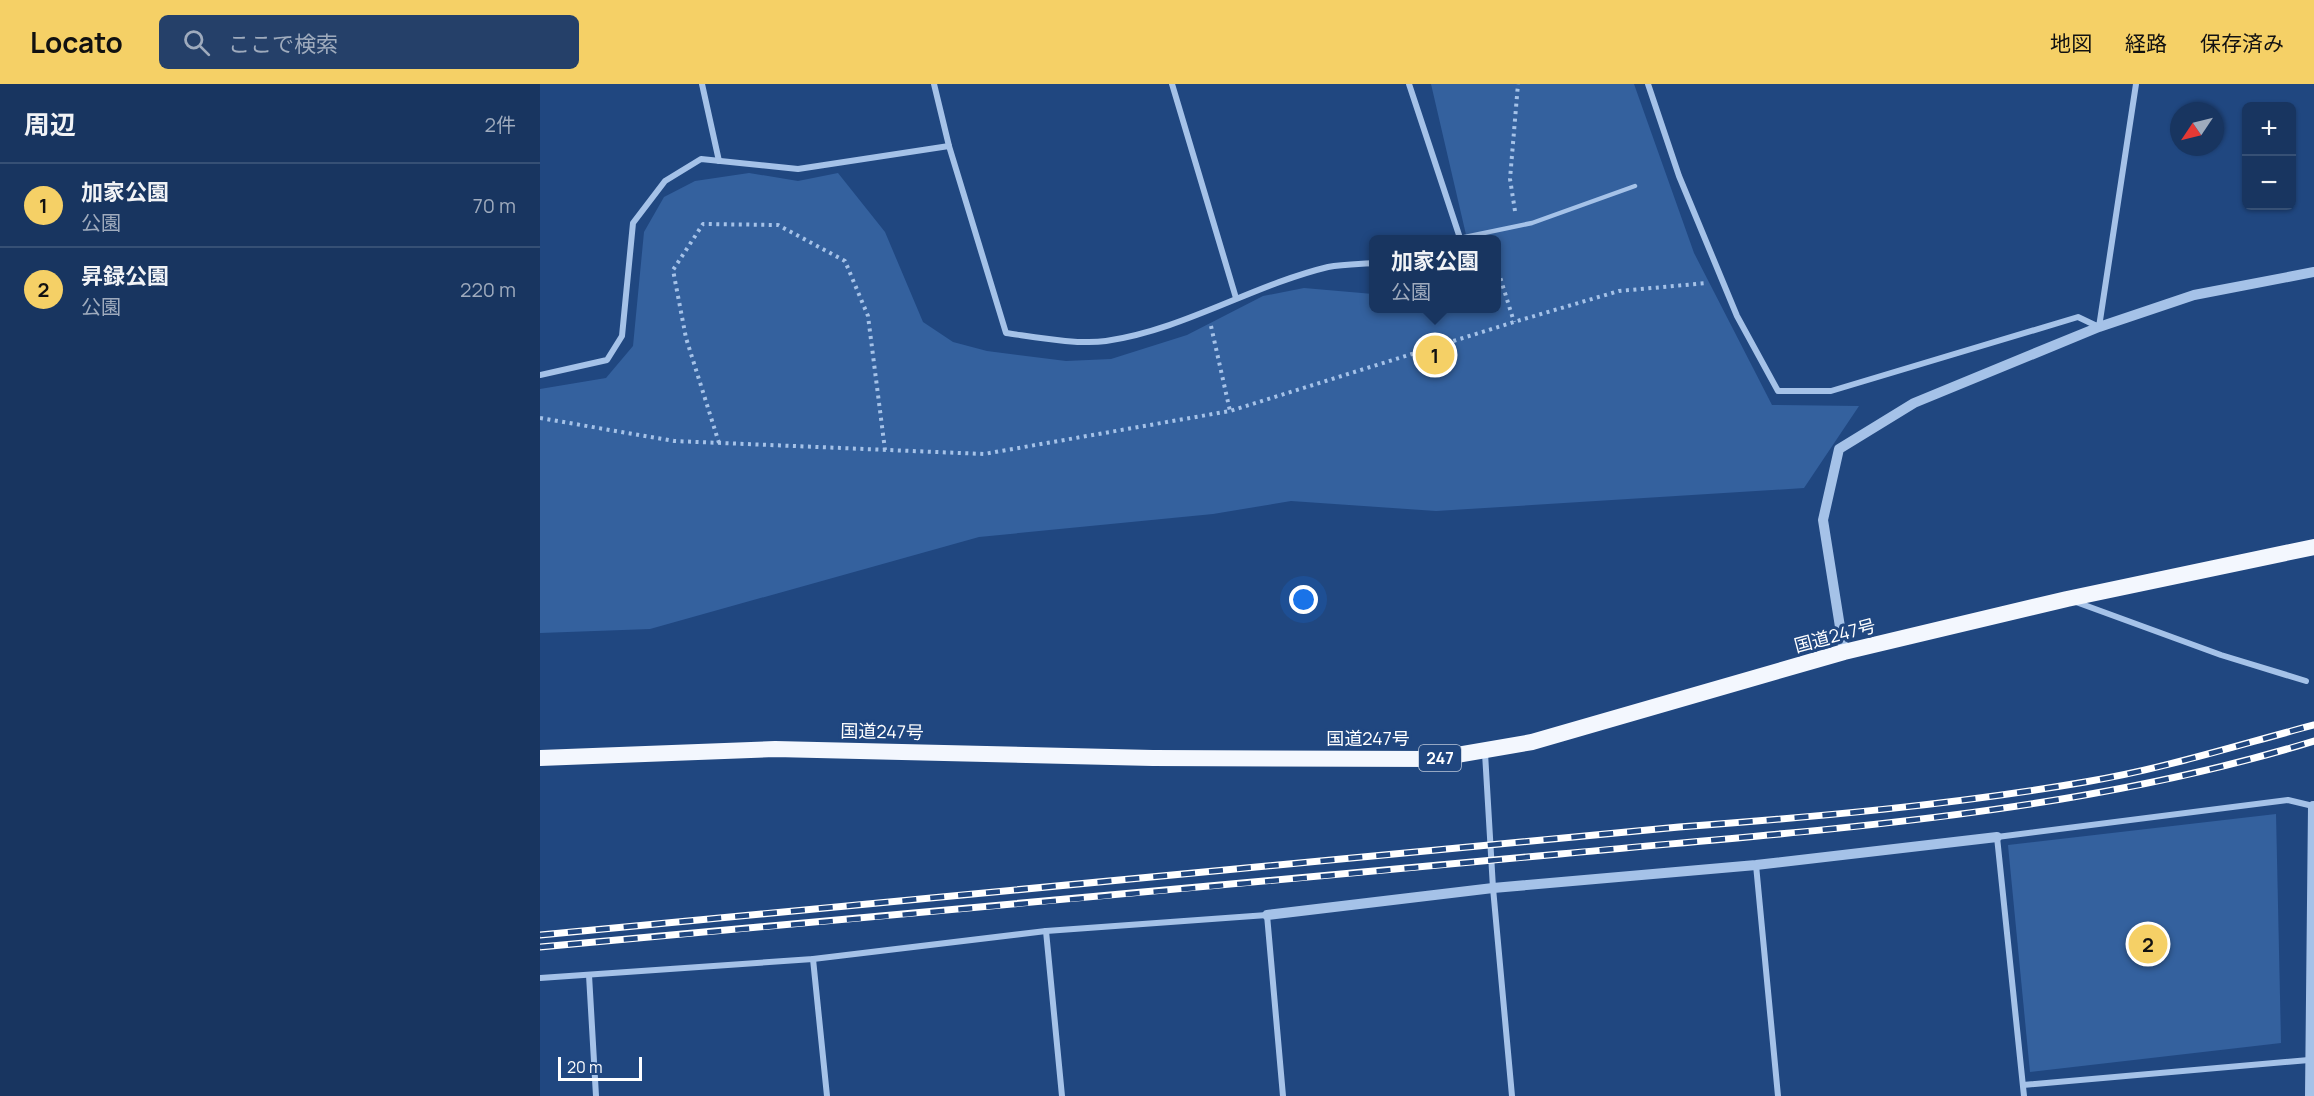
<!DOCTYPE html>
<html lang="ja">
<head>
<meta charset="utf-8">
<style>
  :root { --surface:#183560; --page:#254069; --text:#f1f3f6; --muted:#9fabbd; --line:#365075; --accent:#f5d066 }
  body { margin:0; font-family:Manrope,"Noto Sans JP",sans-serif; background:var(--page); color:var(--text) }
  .controls { position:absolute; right:18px; top:18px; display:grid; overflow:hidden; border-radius:9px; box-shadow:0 2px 4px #0004 }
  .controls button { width:54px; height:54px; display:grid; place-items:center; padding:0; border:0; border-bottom:2px solid var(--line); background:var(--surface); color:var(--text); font:30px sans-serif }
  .compass { position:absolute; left:1630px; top:18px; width:54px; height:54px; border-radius:50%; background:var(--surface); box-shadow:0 2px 4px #0004; rotate:235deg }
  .scale { position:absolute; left:18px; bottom:15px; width:84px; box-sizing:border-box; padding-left:6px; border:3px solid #fff; border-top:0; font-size:16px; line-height:21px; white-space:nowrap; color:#fff; -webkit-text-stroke:4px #204780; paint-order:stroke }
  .you { position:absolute; left:764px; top:516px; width:21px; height:21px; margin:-15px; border:4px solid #fff; border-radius:50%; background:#1a73e8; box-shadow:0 0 0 9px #1a73e833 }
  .badge { display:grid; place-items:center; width:39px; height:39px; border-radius:50%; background:var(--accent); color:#111; font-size:20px; font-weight:700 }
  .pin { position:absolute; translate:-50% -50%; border:3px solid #fff; box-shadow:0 2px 6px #0006 }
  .popup { position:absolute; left:829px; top:151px; width:132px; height:78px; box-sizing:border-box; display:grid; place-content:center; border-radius:9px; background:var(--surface); filter:drop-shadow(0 2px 4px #0005); font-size:20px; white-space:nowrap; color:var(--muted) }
  .popup b { font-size:22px; color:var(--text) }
  .popup::after { content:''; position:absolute; left:50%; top:100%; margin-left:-12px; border:12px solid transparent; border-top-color:var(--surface) }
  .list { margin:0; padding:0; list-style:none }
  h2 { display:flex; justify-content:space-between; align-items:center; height:78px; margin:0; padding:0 24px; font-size:26px }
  h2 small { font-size:20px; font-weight:400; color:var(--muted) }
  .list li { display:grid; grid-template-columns:39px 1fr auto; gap:18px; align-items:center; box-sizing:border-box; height:84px; padding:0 24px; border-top:2px solid var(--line) }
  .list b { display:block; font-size:22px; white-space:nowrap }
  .list p { margin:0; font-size:20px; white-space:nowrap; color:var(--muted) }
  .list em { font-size:20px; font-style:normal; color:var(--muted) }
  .icon { flex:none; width:33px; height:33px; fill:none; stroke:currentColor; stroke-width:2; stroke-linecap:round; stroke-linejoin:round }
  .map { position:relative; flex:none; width:1774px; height:1012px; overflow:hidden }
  header { display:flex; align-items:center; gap:36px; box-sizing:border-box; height:84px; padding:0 30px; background:var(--accent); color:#111 }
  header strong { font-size:28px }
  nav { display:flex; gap:33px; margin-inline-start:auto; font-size:21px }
  .search { width:420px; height:54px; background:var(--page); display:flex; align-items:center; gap:15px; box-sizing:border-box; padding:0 21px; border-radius:9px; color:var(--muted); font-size:22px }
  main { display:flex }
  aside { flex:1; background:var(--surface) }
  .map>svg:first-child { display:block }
</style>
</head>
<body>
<header>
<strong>Locato</strong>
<div class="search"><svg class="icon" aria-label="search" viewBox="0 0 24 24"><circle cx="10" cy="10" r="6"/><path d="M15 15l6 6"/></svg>ここで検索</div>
<nav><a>地図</a><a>経路</a><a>保存済み</a></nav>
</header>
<main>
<aside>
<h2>周辺<small>2件</small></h2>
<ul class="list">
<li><span class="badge">1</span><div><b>加家公園</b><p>公園</p></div><em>70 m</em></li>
<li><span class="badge">2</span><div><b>昇録公園</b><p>公園</p></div><em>220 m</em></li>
</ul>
</aside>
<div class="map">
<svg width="1774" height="1012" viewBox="0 0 1774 1012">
  <rect width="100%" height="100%" fill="#204780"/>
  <g fill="#34619e">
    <path d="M891 0H1094L1154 169 1232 321 1319 322 1264 404 896 427 751 417 673 430 439 453 110 545 0 549V305L66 294 93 262 104 148 124 113 155 97 209 89 258 97 298 89 345 148 383 238 413 258 447 267 526 277 571 275 647 251 723 212 764 204 833 210 834 224H956V156L927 155Z"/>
    <path d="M1736 730 1741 959 1490 988 1468 761Z"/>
  </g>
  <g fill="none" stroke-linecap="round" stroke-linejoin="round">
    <g stroke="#a5c2e8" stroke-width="4" stroke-dasharray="3 4.5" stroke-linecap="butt">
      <path d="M975 127 970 95 978 0"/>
      <path d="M956 180 974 238"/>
      <path d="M671 242 690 327"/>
      <path d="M0 334 134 357 444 370 690 327 974 238 1079 207 1167 199"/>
      <path d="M179 359 146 254 133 186 163 140 238 141 305 177 328 232 345 366"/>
    </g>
    <path stroke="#a5c2e8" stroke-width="4.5" d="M920 154 992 139 1095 102"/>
    <g stroke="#a5c2e8" stroke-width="6">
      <path d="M162 0 179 77"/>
      <path d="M394 0 409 62 466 249C495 253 538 261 566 257 643 246 713 201 788 183 802 180 819 180 834 179"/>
      <path d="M632 0 696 214"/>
      <path d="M869 0 920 154 916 156"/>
      <path d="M1108 0 1139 92 1197 232 1238 307H1291L1538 233 1559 243 1596 0"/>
      <path d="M0 291 67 276 82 252 93 139 125 97 161 75 258 85 409 62"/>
      <path d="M1536 518 1681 571 1766 597"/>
      <path d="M945 669 953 804 972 1012"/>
      <path d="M1216 781 1238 1012"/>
      <path d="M506 847 522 1012"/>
      <path d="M273 875 287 1012"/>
      <path d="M49 891 56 1012"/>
      <path d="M0 894 273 875 506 847 727 831 743 1012"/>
      <path d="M1483 1001 1769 976"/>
      <path d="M1484 1012 1457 753 1748 716 1773 722"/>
    </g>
    <g stroke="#a5c2e8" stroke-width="10">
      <path d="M1304 568 1283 436 1299 365 1374 319 1559 243 1654 211 1774 188"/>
      <path d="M727 831 953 804 1216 781 1457 753"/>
      <path d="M1770 1012 1773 722"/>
    </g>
    <path stroke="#f3f7fe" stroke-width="16" d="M0 674 235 665 613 674 894 675 992 658 1304 568 1527 515 1774 463"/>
    <g stroke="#fff" stroke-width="7">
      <g id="rail">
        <path d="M0 851 1139 743C1275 733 1411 721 1545 698 1623 685 1698 661 1774 641"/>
        <path d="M0 863C340 833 680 802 1020 770 1273 746 1530 732 1774 657"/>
      </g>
    </g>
    <use href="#rail" stroke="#204780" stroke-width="4.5" stroke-dasharray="14" stroke-linecap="butt"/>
  </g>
  <g text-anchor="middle" stroke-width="6" stroke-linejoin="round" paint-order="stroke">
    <rect fill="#204780" stroke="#bcc8d9" stroke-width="1.5" x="879" y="661" width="42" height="26" rx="4.5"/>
    <g font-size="16" font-weight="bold" fill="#fff">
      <text x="900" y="680">247</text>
    </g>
    <g font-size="18" fill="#fff" stroke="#204780">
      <text transform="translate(1295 552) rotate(-15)" y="6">国道247号</text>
      <text transform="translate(342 648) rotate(1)" y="6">国道247号</text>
      <text x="828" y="661">国道247号</text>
    </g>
  </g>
</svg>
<div class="controls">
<button>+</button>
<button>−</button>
</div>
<svg class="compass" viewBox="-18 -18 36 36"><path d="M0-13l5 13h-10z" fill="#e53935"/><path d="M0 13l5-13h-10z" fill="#9fabbd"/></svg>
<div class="scale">20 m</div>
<div class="you"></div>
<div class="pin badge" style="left:895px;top:271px">1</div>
<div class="popup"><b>加家公園</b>公園</div>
<div class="pin badge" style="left:1608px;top:860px">2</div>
</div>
</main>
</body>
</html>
